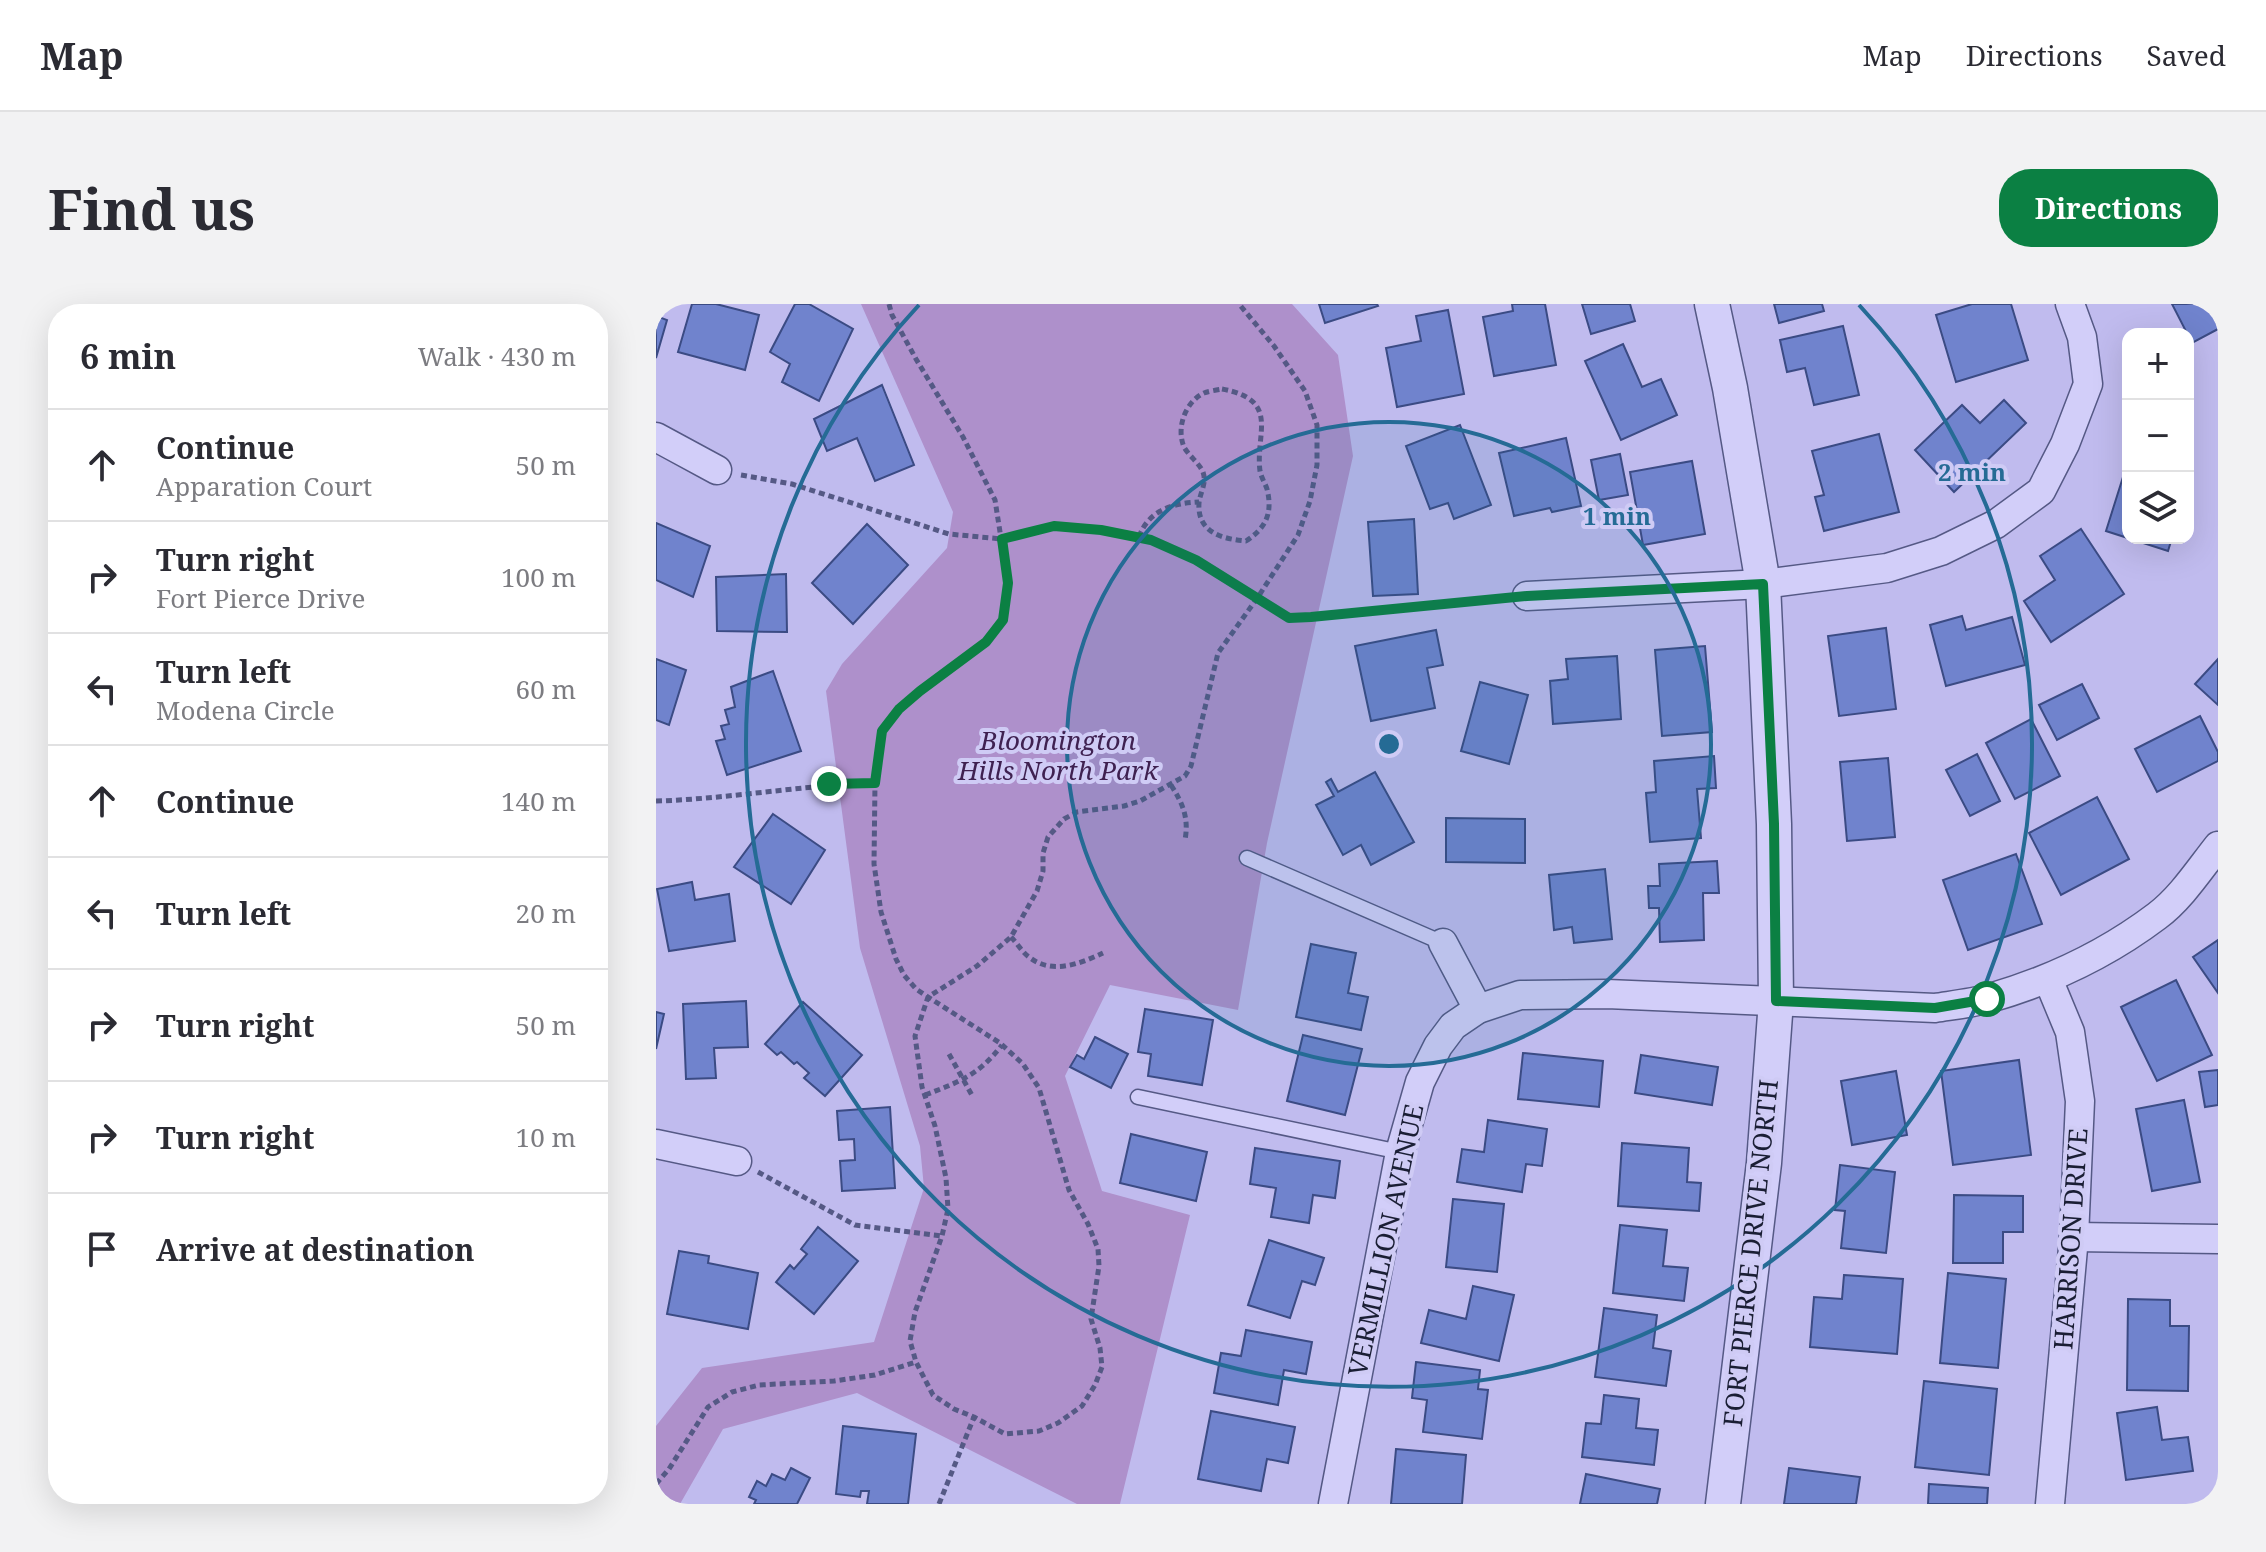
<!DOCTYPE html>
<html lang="en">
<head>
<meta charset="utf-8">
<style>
  :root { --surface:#fff; --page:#f2f2f3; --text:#2b2b33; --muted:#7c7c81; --line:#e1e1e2; --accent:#0b8043 }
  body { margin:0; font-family:"Noto Serif",serif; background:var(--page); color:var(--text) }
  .controls { position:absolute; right:24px; top:24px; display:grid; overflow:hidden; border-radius:16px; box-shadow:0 8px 32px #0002 }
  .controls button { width:72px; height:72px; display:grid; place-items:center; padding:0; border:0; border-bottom:2px solid var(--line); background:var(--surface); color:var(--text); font:40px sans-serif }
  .stop { position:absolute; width:24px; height:24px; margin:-18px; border:6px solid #0b8043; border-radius:50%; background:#fff }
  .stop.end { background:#0b8043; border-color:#fff; box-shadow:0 2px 8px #0008 }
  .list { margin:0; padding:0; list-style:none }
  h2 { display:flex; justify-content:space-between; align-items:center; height:104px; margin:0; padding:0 32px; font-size:34px }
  h2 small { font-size:26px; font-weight:400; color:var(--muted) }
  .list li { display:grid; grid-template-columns:52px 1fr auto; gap:24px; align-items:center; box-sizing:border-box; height:112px; padding:0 32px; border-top:2px solid var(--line) }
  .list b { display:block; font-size:30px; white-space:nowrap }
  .list p { margin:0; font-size:26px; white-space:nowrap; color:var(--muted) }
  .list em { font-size:26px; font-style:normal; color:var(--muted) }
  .icon { flex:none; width:44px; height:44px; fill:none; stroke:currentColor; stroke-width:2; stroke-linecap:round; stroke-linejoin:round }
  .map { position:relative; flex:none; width:1562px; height:1200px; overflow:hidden; border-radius:32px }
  header { display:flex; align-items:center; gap:48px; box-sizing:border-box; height:112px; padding:0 40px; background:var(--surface); border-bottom:2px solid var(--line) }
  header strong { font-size:38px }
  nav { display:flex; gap:44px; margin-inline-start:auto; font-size:28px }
  .intro { display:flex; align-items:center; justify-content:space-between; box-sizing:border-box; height:192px; padding:0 48px }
  h1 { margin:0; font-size:56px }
  .button { padding:20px 36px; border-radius:32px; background:var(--accent); color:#fff; font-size:28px; font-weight:700 }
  main { display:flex; gap:48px; padding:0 48px }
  aside { flex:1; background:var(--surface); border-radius:32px; box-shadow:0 8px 32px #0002 }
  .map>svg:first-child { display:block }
</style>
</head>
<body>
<header>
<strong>Map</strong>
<nav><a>Map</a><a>Directions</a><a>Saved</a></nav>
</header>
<div class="intro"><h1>Find us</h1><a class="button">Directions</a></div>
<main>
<aside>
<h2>6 min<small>Walk · 430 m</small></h2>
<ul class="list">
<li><svg class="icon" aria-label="ahead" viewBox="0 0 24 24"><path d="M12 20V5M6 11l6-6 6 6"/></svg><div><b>Continue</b><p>Apparation Court</p></div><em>50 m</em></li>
<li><svg class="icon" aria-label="right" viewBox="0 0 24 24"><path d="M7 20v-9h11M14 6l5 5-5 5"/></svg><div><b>Turn right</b><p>Fort Pierce Drive</p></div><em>100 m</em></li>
<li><svg class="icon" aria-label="left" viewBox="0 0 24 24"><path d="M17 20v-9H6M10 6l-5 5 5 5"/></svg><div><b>Turn left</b><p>Modena Circle</p></div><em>60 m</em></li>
<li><svg class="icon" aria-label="ahead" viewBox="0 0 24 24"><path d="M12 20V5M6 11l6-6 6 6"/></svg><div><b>Continue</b></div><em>140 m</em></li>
<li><svg class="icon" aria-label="left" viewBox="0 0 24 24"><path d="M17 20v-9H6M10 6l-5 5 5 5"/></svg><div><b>Turn left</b></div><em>20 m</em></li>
<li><svg class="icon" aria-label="right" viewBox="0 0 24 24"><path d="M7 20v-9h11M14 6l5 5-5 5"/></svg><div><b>Turn right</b></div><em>50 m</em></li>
<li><svg class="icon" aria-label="right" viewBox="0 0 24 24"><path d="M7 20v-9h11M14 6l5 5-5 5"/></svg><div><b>Turn right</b></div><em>10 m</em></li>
<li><svg class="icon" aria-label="arrive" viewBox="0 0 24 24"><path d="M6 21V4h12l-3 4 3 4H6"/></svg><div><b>Arrive at destination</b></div></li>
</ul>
</aside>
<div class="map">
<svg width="1562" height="1200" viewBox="0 0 1562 1200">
  <rect width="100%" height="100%" fill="#c0bbee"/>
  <path fill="#ae90cb" d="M205 0H636L682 51 697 152 611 539 582 706 454 681 409 772 446 887 534 911 464 1200H421L201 1089 67 1125 24 1200H0V1122L46 1064 218 1038 268 884 264 842 204 644 170 387 186 360 291 244 297 208Z"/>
  <g fill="#7083cd" stroke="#3b4b84" stroke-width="2">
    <path d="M36 0H60L103 11 89 66 22 48Z"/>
    <path d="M139 0H153L197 25 163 97 126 78 134 60 114 48Z"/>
    <path d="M663 0H721L722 2 669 19Z"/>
    <path d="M856 0H889L900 61 838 72 827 13 857 7Z"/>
    <path d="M926 0H974L979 17 935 30Z"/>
    <path d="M1118 0H1166L1168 7 1123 19Z"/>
    <path d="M1316 0H1355L1372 56 1300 78 1280 11Z"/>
    <path d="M1516 0H1562V25L1536 39Z"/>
    <path d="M792 6 808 90 741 103 730 44 765 37 760 12Z"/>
    <path d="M0 12 11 16 0 54Z"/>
    <path d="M1187 22 1203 91 1158 101 1149 64 1131 68 1124 36Z"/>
    <path d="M967 40 986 83 1005 75 1021 111 965 136 929 57Z"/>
    <path d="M226 81 258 161 219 177 201 134 171 147 158 115Z"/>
    <path d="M1348 96 1370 119 1298 188 1259 146 1306 101 1324 119Z"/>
    <path d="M804 121 835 201 798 215 792 199 774 205 750 142Z"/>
    <path d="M1223 130 1243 208 1168 227 1159 193 1168 191 1156 147Z"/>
    <path d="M910 134 925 202 896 208 894 204 858 212 843 149Z"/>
    <path d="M964 150 972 191 943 196 935 156Z"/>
    <path d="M1036 157 1049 230 987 241 974 168Z"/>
    <path d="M1467 173 1472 175V234H1516L1512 247 1450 227Z"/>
    <path d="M758 215 762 290 717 292 712 218Z"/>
    <path d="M0 219 54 242 37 293 0 276Z"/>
    <path d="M211 220 252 261 197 320 156 279Z"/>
    <path d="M1425 225 1468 290 1395 338 1368 297 1399 276 1384 252Z"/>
    <path d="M130 270 131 328 61 327 60 273Z"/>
    <path d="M1306 312 1310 326 1356 313 1369 361 1290 382 1274 321Z"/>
    <path d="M1230 324 1240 405 1183 412 1172 332Z"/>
    <path d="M780 326 787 361 771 364 779 404 715 417 699 342Z"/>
    <path d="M1049 342 1056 428 1006 432 999 346Z"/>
    <path d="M961 352 965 415 897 420 894 377 912 375 910 355Z"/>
    <path d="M0 355 30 366 13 421 0 416Z"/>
    <path d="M1562 355V401L1539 380Z"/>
    <path d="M117 367 145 447 71 471 60 437 69 435 65 422 73 420 69 406 79 403 75 383Z"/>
    <path d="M824 378 872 391 853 460 805 447Z"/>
    <path d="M1426 380 1443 414 1401 436 1383 401Z"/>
    <path d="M1544 412 1562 448V457L1501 488 1479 445Z"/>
    <path d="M1375 415 1404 472 1359 495 1330 439Z"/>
    <path d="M1321 450 1344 497 1314 512 1290 466Z"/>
    <path d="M1058 452 1060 484 1041 485 1045 534 994 538 990 489 1000 488 998 457Z"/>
    <path d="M1232 454 1239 533 1191 537 1184 458Z"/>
    <path d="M719 468 758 538 715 561 705 541 687 551 660 501 678 492 670 478 675 475 682 488Z"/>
    <path d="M1441 493 1473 555 1405 591 1373 529Z"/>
    <path d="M117 510 169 546 135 600 78 563Z"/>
    <path d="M790 514 869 515V559L790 558Z"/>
    <path d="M1360 550 1386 620 1312 646 1287 576Z"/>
    <path d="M1061 557 1063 589H1047L1048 636 1004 638 1003 604H993L992 582H1004L1003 560Z"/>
    <path d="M949 565 956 635 918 639 916 623 898 626 893 571Z"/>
    <path d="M36 578 39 596 73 590 79 637 13 647 1 585Z"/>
    <path d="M1562 636V689L1537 653Z"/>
    <path d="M655 640 700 649 692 689 712 693 705 726 640 713Z"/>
    <path d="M1520 676 1556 751 1501 777 1465 703Z"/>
    <path d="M90 697 92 743 58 744 60 774 30 775 27 700Z"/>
    <path d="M147 698 206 751 169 792 148 774 153 769 141 758 138 760 125 748 121 751 109 740Z"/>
    <path d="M489 705 557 716 546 781 492 772 495 750 482 748Z"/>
    <path d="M0 708 8 710 0 745Z"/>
    <path d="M647 731 706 745 689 811 631 797Z"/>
    <path d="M439 733 472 750 455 784 414 763 421 751 428 755Z"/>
    <path d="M867 749 947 757 943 803 862 795Z"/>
    <path d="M985 751 1062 763 1056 801 979 789Z"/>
    <path d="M1363 756 1375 851 1297 861 1285 767Z"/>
    <path d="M1562 766V801L1549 803 1543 768Z"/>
    <path d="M1240 767 1251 831 1196 841 1185 777Z"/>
    <path d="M1528 796 1544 878 1496 887 1480 805Z"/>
    <path d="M234 803 239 884 186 887 184 857 199 856 198 835 183 836 181 807Z"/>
    <path d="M832 816 891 825 886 862 870 860 866 888 801 878 806 845 828 848Z"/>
    <path d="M475 830 551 848 540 897 464 879Z"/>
    <path d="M966 839 1033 844 1031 878 1045 879 1043 907 962 902Z"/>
    <path d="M599 844 684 857 679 894 657 891 653 919 615 913 620 884 594 880Z"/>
    <path d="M1184 861 1239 868 1230 949 1185 944 1189 907 1179 906Z"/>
    <path d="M1298 891 1367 892V928H1347V959H1297Z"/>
    <path d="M797 895 848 900 841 968 790 963Z"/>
    <path d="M964 921 1011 926 1007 962 1032 964 1028 997 957 989Z"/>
    <path d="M162 923 202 957 158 1010 120 978 134 961 138 965 151 950 145 945Z"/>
    <path d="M613 936 668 954 659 981 646 977 634 1014 592 1001Z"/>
    <path d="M23 947 53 952 52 959 102 969 92 1025 11 1010Z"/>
    <path d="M1292 969 1350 975 1342 1064 1284 1059Z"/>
    <path d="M1188 971 1247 975 1241 1050 1154 1043 1158 993 1186 995Z"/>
    <path d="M817 982 858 991 843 1057 765 1039 773 1006 810 1015Z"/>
    <path d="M1472 995 1514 996V1022H1533L1532 1087 1471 1086Z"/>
    <path d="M948 1004 1001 1011 997 1044 1015 1047 1010 1082 939 1073Z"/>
    <path d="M590 1026 656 1038 650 1070 628 1066 622 1101 558 1089 565 1049 585 1052Z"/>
    <path d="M760 1058 824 1066 822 1085 832 1086 826 1135 767 1128 771 1096 756 1094Z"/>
    <path d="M1268 1077 1341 1085 1333 1171 1259 1163Z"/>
    <path d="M948 1091 983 1095 980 1124 1002 1126 998 1161 926 1153 930 1119 945 1120Z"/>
    <path d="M1501 1103 1506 1136 1532 1133 1537 1167 1470 1176 1461 1109Z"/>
    <path d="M555 1107 639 1123 632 1159 611 1155 605 1187 542 1175Z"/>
    <path d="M187 1122 260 1130 252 1200H211L213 1187H205L204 1193 180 1190Z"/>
    <path d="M740 1145 810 1151 806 1200H735Z"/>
    <path d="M135 1164 154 1174 141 1200H98L100 1196 93 1193 101 1177 110 1182 116 1170 129 1176Z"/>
    <path d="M1133 1164 1204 1173 1200 1200H1128Z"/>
    <path d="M930 1170 1004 1185 1001 1200H924Z"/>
    <path d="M1273 1180 1332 1184 1331 1200H1272Z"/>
  </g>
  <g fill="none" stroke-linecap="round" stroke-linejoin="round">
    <g stroke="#555985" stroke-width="17">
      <g id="service">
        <path d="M591 554 787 639"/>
        <path d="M482 793 744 848"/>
      </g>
    </g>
    <g stroke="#555985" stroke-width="31">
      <g id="minor">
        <path d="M0 133 61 166"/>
        <path d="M871 292 1107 280 1231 264 1285 247 1340 220 1385 187 1409 140 1432 80 1426 33 1414 0"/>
        <path d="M787 639 822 705"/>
        <path d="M1392 675 1414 728 1424 797 1418 933 1394 1200"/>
        <path d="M0 840 81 857"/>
        <path d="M1418 933 1562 935"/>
        <path d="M677 1200 744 848 764 778 782 742 797 722 822 705 864 691 951 690 1279 704C1298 701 1317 699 1334 694 1393 677 1452 649 1501 612 1525 594 1543 566 1562 542"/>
      </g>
    </g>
    <g stroke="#555985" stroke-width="37">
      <path id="tertiary" d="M1056 0 1074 84 1107 280 1118 520 1120 697 1108 859 1067 1200"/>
    </g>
    <g stroke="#555985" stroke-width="5" stroke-dasharray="6 4" stroke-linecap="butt">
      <path d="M233 0 236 11 260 55 307 133 339 196 352 279 347 316 330 338 264 387 243 405 226 427 219 479 218 560 225 608 240 655 248 671 260 685 272 693 344 739 367 760 383 784 413 886 432 920 442 945 443 962 435 1015 444 1044 446 1063 439 1081 426 1102 402 1119 383 1127 349 1130 318 1113 298 1105 277 1091 260 1058 254 1037 259 1008 286 932 292 905 290 874 279 822 266 783 259 732 272 693 321 662 355 633 381 587 387 567V549L392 533 408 515 421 508 468 502 484 497 529 472 535 462 562 349 602 293 642 231 654 197 661 161V121L649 87 618 42 583 0"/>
      <path d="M566 85C625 96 599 129 604 167 605 173 609 179 611 185 617 209 610 224 590 237 567 235 541 229 543 199 544 188 551 180 547 168 543 159 533 152 528 143 520 124 529 98 548 89 553 87 561 86 566 85Z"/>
      <path d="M85 171 136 180 293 230 346 235 398 222 445 226 495 236 540 256 633 314 655 313 846 295"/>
      <path d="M483 233C492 207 516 199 543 198"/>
      <path d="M515 481C527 500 533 514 529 536"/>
      <path d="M0 497C73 495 146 481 219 479"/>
      <path d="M355 633C361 639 366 648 373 653 396 671 423 660 447 649"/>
      <path d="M293 750 317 793"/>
      <path d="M269 791C303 778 323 771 346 741"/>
      <path d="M102 868 199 921 286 932"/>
      <path d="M0 1180 13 1165 52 1103 76 1088 103 1081 178 1077 219 1071 260 1058"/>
      <path d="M283 1200 318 1113"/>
    </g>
    <use href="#service" stroke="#d2cef9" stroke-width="14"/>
    <use href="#minor" stroke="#d2cef9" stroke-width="28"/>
    <use href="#tertiary" stroke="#d2cef9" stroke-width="34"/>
  </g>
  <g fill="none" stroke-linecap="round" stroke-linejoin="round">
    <path stroke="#0b8043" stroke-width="10" d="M173 480 219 479 226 427 243 405 264 387 330 338 347 316 352 279 346 235 398 222 445 226 495 236 540 256 633 314 655 313 871 292 1107 280 1118 520 1120 697 1279 704 1331 695"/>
  </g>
  <circle cx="733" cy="440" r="322" fill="#256b95" fill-opacity=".12"/>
  <g fill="none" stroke="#256b95" stroke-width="4">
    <circle cx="733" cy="440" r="322"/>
    <path d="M1203 1A643 643 0 1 1 263 1"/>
  </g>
  <g text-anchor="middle" stroke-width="8" stroke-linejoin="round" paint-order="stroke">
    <g font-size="26" font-style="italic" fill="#3f2151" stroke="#cfcbf5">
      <text x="402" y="446">Bloomington<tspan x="402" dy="30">Hills North Park</tspan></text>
    </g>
    <g font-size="26" fill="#1a1e34" stroke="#cfcbf5">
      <text transform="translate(1415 935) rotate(-86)" y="9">HARRISON DRIVE</text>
      <text transform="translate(730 936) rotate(-78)" y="9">VERMILLION AVENUE</text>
      <text transform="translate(1095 949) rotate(-84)" y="9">FORT PIERCE DRIVE NORTH</text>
    </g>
  </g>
  <circle cx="733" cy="440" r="12" fill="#256b95" stroke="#cfcbf5" stroke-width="4"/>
  <g font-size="24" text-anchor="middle" font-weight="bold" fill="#256b95" stroke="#cfcbf5" stroke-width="8" stroke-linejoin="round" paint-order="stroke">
    <text x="1316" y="177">2 min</text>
    <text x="961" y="221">1 min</text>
  </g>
</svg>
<div class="controls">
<button>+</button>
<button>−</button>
<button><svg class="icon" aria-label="layers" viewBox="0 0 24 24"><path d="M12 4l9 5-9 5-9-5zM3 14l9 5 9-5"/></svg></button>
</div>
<div class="stop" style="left:1331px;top:695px"></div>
<div class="stop end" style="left:173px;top:480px"></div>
</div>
</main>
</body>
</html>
